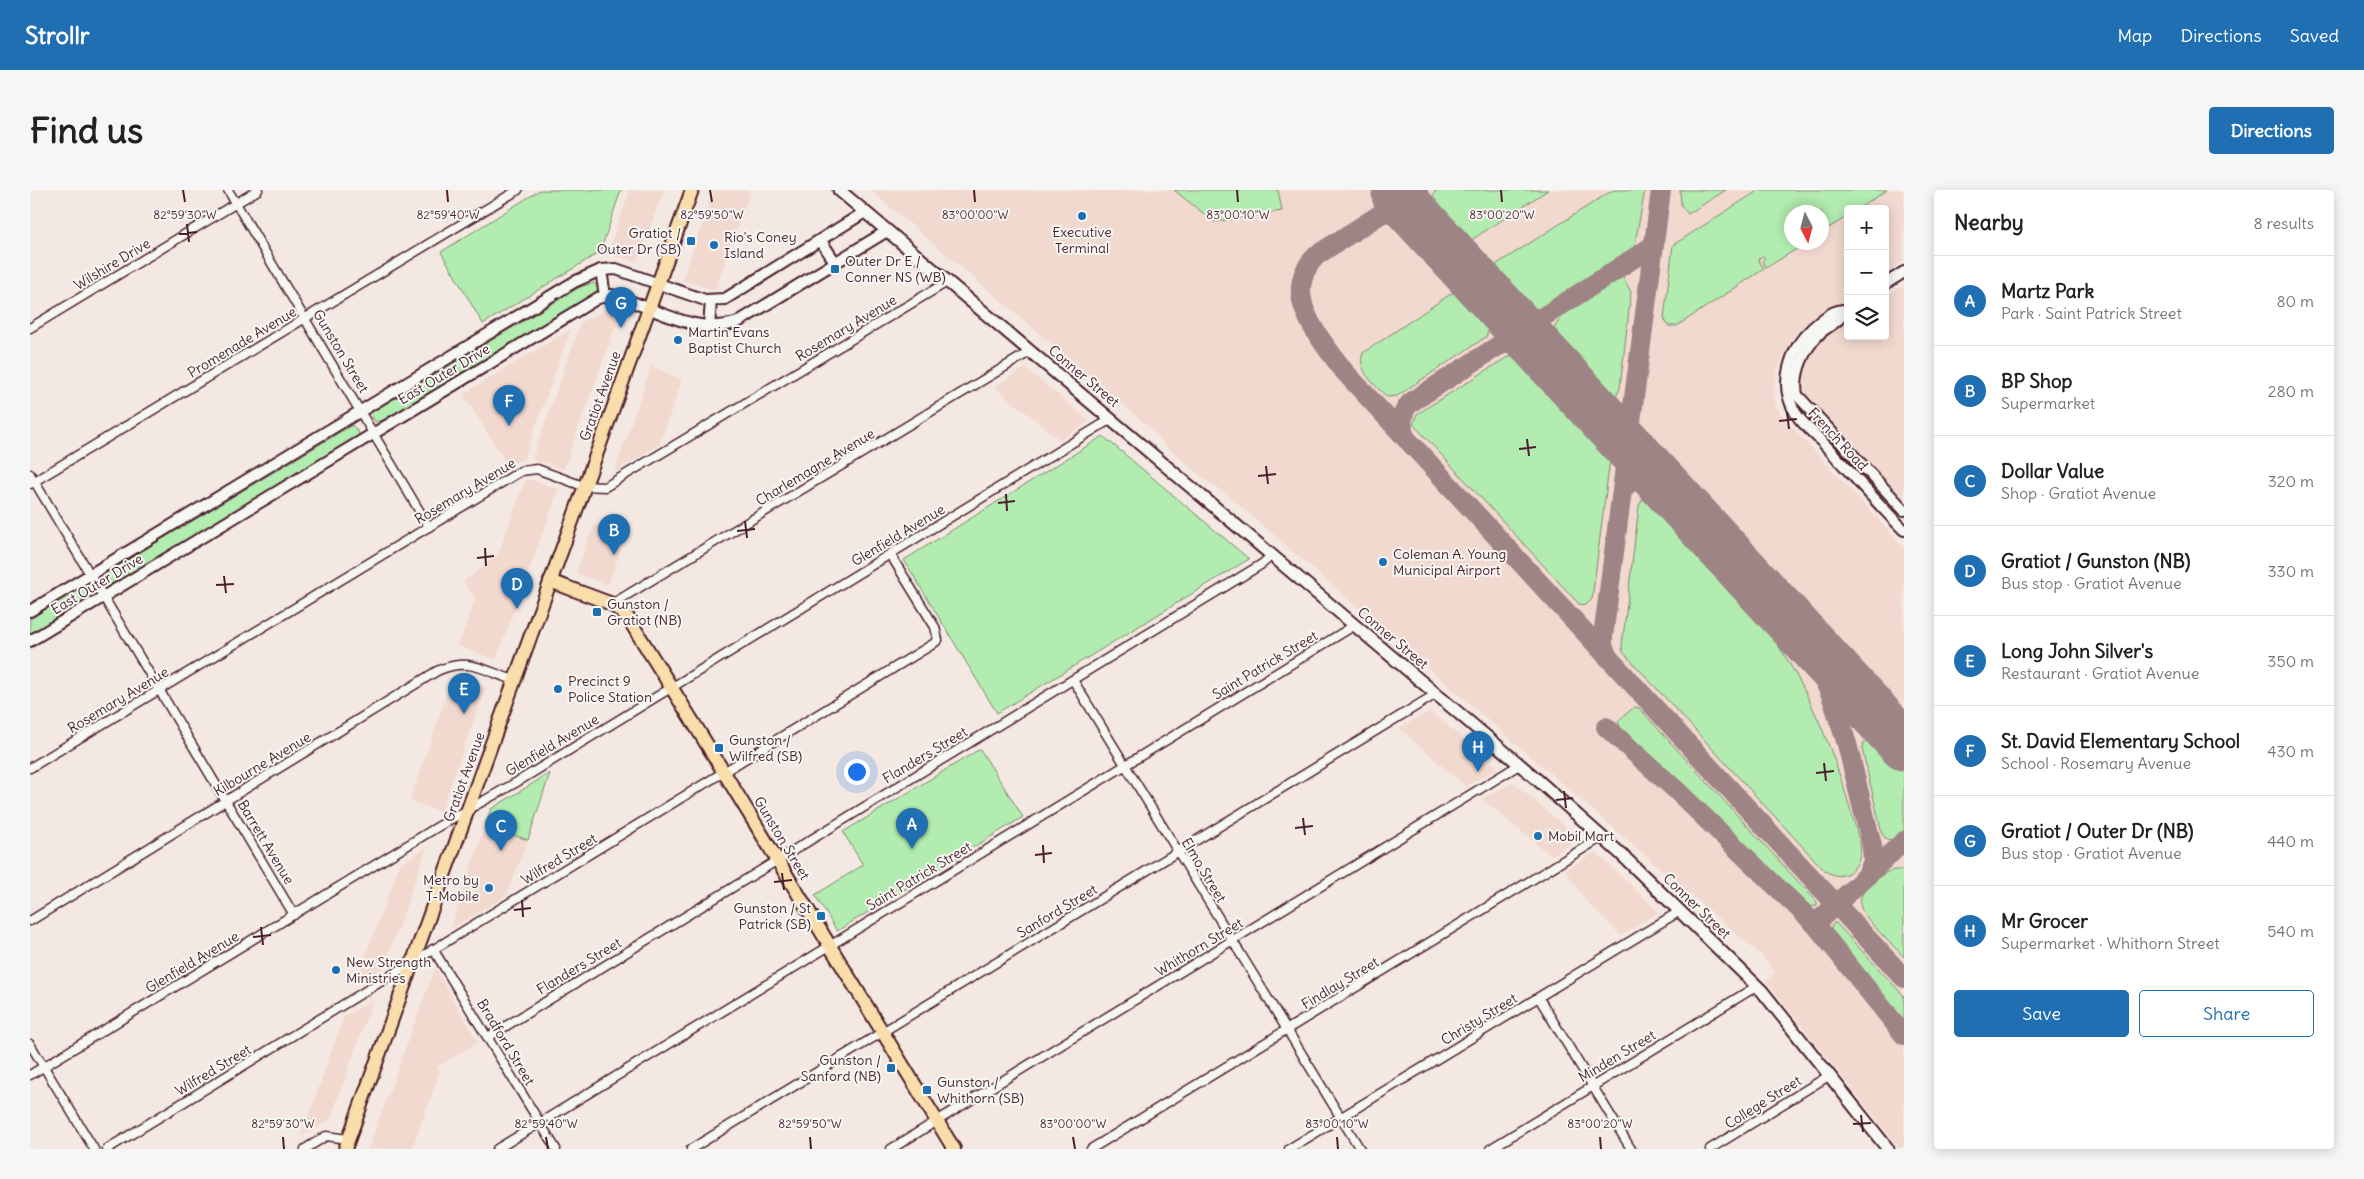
<!DOCTYPE html>
<html lang="en">
<head>
<meta charset="utf-8">
<style>
  :root { --surface:#fff; --page:#f6f6f6; --text:#202124; --muted:#757577; --line:#e0e0e0; --accent:#1f6fb2 }
  body { margin:0; font-family:Delius,sans-serif; background:var(--page); color:var(--text) }
  .controls { position:absolute; right:15px; top:15px; display:grid; overflow:hidden; border-radius:5px; box-shadow:0 2px 12px #0003 }
  .controls button { width:45px; height:45px; display:grid; place-items:center; padding:0; border:0; border-bottom:1px solid var(--line); background:var(--surface); color:var(--text); font:25px sans-serif }
  .compass { position:absolute; left:1754px; top:15px; width:45px; height:45px; border-radius:50%; background:var(--surface); box-shadow:0 2px 12px #0003; rotate:174deg }
  .you { position:absolute; left:826px; top:581px; width:18px; height:18px; margin:-12px; border:4px solid #fff; border-radius:50%; background:#1a73e8; box-shadow:0 0 0 8px #1a73e833 }
  .badge { display:grid; place-items:center; width:32px; height:32px; border-radius:50%; background:var(--accent); color:#fff; font-size:16px; font-weight:700 }
  .pin { position:absolute; translate:-50% -41px; filter:drop-shadow(0 1px 2px #0008) }
  .pin::after { content:''; position:absolute; top:26px; width:18px; height:15px; background:inherit; clip-path:polygon(0 0,100% 0,50% 100%) }
  .list { margin:0; padding:0; list-style:none }
  h2 { display:flex; justify-content:space-between; align-items:center; height:65px; margin:0; padding:0 20px; font-size:21px }
  h2 small { font-size:16px; font-weight:400; color:var(--muted) }
  .list li { display:grid; grid-template-columns:32px 1fr auto; gap:15px; align-items:center; box-sizing:border-box; height:90px; padding:0 20px; border-top:1px solid var(--line) }
  .list b { display:block; font-size:19px; white-space:nowrap }
  .list p { margin:0; font-size:16px; white-space:nowrap; color:var(--muted) }
  .list em { font-size:16px; font-style:normal; color:var(--muted) }
  .actions { display:flex; gap:10px; padding:15px 20px }
  .actions a { flex:1; padding:11px 0; border:1px solid var(--accent); border-radius:5px; text-align:center; font-size:18px; color:var(--accent) }
  .actions .main { background:var(--accent); color:#fff }
  .icon { flex:none; width:28px; height:28px; fill:none; stroke:currentColor; stroke-width:2; stroke-linecap:round; stroke-linejoin:round }
  .map { position:relative; flex:none; width:1874px; height:959px; overflow:hidden; border-radius:5px }
  header { display:flex; align-items:center; gap:30px; box-sizing:border-box; height:70px; padding:0 25px; background:var(--accent); color:#fff }
  header strong { font-size:24px }
  nav { display:flex; gap:28px; margin-inline-start:auto; font-size:18px }
  .intro { display:flex; align-items:center; justify-content:space-between; box-sizing:border-box; height:120px; padding:0 30px }
  h1 { margin:0; font-size:35px }
  .button { padding:12px 22px; border-radius:5px; background:var(--accent); color:#fff; font-size:18px; font-weight:700 }
  main { display:flex; gap:30px; padding:0 30px }
  aside { flex:1; background:var(--surface); border-radius:5px; box-shadow:0 2px 12px #0003 }
  .map>svg:first-child { display:block }
</style>
</head>
<body>
<header>
<strong>Strollr</strong>
<nav><a>Map</a><a>Directions</a><a>Saved</a></nav>
</header>
<div class="intro"><h1>Find us</h1><a class="button">Directions</a></div>
<main>
<div class="map">
<svg width="1874" height="959" viewBox="0 0 1874 959">
  <rect width="100%" height="100%" fill="#f4e9e2"/>
  <filter id="ink" filterUnits="userSpaceOnUse"><feTurbulence type="fractalNoise" baseFrequency=".02" numOctaves="2"/><feDisplacementMap in="SourceGraphic" scale="10" xChannelSelector="R" yChannelSelector="G"/><feConvolveMatrix kernelMatrix="1 2 1 2 8 2 1 2 1" color-interpolation-filters="sRGB"/></filter>
  <g filter="url(#ink)">
    <g fill="#f2d9cf" fill-rule="evenodd">
      <path d="M600 0H634L607 72 577 64Z"/>
      <path d="M684 0H721L685 100 652 90Z"/>
      <path d="M840 0H1144L1184 32 1252 21 1248 0H1874V71L1855 83V19H1818V108L1771 139 1763 147 1747 181 1744 201 1746 216 1754 228 1874 357V959H1870L1736 791 1745 783 1732 766 1196 304 1177 291 1136 256 1119 237ZM1762 22H1792V52H1762Z"/>
      <path d="M1874 95V314L1768 200 1779 165 1790 150 1818 132V146H1855V107Z"/>
      <path d="M577 119 590 124 534 279 502 269 551 132Z"/>
      <path d="M541 139 494 269 478 276 433 204Z"/>
      <path d="M621 176 652 189 630 254 584 283Z"/>
      <path d="M995 178 1060 231 1030 250 964 197Z"/>
      <path d="M499 289 529 299 466 470 428 456 445 408 433 392 468 365 494 292Z"/>
      <path d="M564 334 596 346 578 395 546 383Z"/>
      <path d="M423 486 456 497 411 622 380 611Z"/>
      <path d="M1400 521 1468 578 1436 597 1369 538Z"/>
      <path d="M1483 592 1550 649 1521 666 1452 609Z"/>
      <path d="M455 635 498 650 477 705 420 739Z"/>
      <path d="M397 657 354 778 324 795 370 674Z"/>
      <path d="M1566 662 1629 722 1591 746 1557 712 1535 680Z"/>
      <path d="M405 778 448 852 407 877 410 882 382 959H338Z"/>
      <path d="M343 810 300 930 271 947 314 826Z"/>
    </g>
    <g fill="#b2ecb0" stroke="#7e866e">
      <path d="M510 0H591L570 62 453 134 411 62Z"/>
      <path d="M1144 0H1248L1252 21 1184 32Z"/>
      <path d="M1406 0H1518L1435 54C1423 40 1394 20 1406 0Z"/>
      <path d="M1583 0H1615L1604 59 1512 118C1493 124 1477 97 1465 85L1467 74Z"/>
      <path d="M1650 0H1696L1658 24 1651 15Z"/>
      <path d="M1729 0H1857L1828 19H1818V26L1792 42V22H1762V52L1776 53 1736 78 1732 71 1735 68 1733 66 1728 69 1734 79 1647 136H1638L1634 128 1643 55Z"/>
      <path d="M1593 87 1601 102 1590 198 1587 205 1579 207 1526 150 1524 138 1532 126Z"/>
      <path d="M564 93 568 99 559 107 353 230 345 232 341 224 344 221 550 97Z"/>
      <path d="M1422 103C1439 105 1466 128 1456 147L1367 206 1357 207C1346 196 1326 180 1333 163Z"/>
      <path d="M1486 166 1495 170 1575 257 1574 259 1580 270 1562 409 1556 415 1549 414 1383 234 1387 224 1476 168Z"/>
      <path d="M322 235 329 243 328 246 85 393 77 395 73 387 76 383Z"/>
      <path d="M1073 246 1219 369 967 523 874 370Z"/>
      <path d="M1621 307C1662 350 1705 392 1738 440 1785 507 1811 580 1831 658 1830 679 1814 694 1794 680L1593 462 1592 455 1609 316 1612 310Z"/>
      <path d="M51 398 56 399 60 405 58 409 0 444V429Z"/>
      <path d="M1604 517 1609 518 1787 712V716L1779 717 1591 540 1588 531Z"/>
      <path d="M1839 549 1848 552 1874 581V640L1862 650 1856 649 1852 644 1832 559 1833 553Z"/>
      <path d="M950 559 993 627 807 741 785 705 833 675 813 642Z"/>
      <path d="M520 583 498 650 455 635 461 619Z"/>
      <path d="M1864 680H1874V767C1864 756 1831 727 1830 714 1830 705 1835 699 1841 694 1848 688 1854 682 1864 680Z"/>
      <path d="M1805 732 1874 806V832L1803 743 1801 737Z"/>
    </g>
    <g fill="none" stroke-linecap="round" stroke-linejoin="round">
      <g stroke="#9f8486" stroke-width="20">
        <path d="M1388 0 1287 65C1248 103 1289 146 1313 180L1874 788"/>
        <path d="M1353 23 1369 20 1388 28"/>
        <path d="M1471 155C1491 149 1506 159 1520 172"/>
        <path d="M1376 249C1370 236 1370 224 1380 213L1624 55"/>
        <path d="M1594 298C1613 277 1632 294 1647 309"/>
        <path d="M1760 431 1783 466 1801 505 1817 554 1842 656 1843 671 1837 686"/>
        <path d="M1578 467 1573 456V447L1631 0"/>
        <path d="M1576 537 1645 599 1785 734 1874 845"/>
        <path d="M1785 734 1874 651"/>
      </g>
      <path stroke="#9f8486" stroke-width="51" d="M1367 5 1874 555"/>
      <g stroke="#4a1f2b" stroke-width="11">
        <g id="minor">
          <path d="M198 0 399 337"/>
          <path d="M0 138 228 0"/>
          <path d="M0 284 264 725"/>
          <path d="M0 294 488 0"/>
          <path d="M582 414 1001 161"/>
          <path d="M1043 490 1330 959"/>
          <path d="M0 578 491 281 507 279 553 296 575 297 917 92"/>
          <path d="M0 731 407 481C439 466 454 481 484 490"/>
          <path d="M403 759 526 959"/>
          <path d="M1509 808 1601 959"/>
          <path d="M458 847 1232 374 1241 366"/>
          <path d="M0 854 64 959"/>
          <path d="M0 885 409 636 487 592 1081 229"/>
          <path d="M77 959 903 454 908 450 905 437 860 364"/>
          <path d="M275 959 296 946 318 949"/>
          <path d="M467 959 1325 435"/>
          <path d="M661 959 1406 504"/>
          <path d="M861 959 1489 575"/>
          <path d="M1061 959 1572 647"/>
          <path d="M1259 959 1650 721"/>
          <path d="M1460 959 1727 796"/>
          <path d="M1680 959 1800 885"/>
        </g>
      </g>
      <g stroke="#4a1f2b" stroke-width="14">
        <g id="tertiary">
          <path d="M791 51 805 72"/>
          <path d="M571 80 575 106"/>
          <path d="M1855 94 1874 82"/>
          <path d="M1814 120C1801 119 1782 138 1774 147 1761 163 1753 188 1759 208 1765 230 1782 240 1796 256 1822 284 1847 313 1874 340"/>
          <path d="M1814 120C1812 131 1797 136 1789 144 1774 159 1763 183 1767 205L1874 320"/>
          <path d="M679 137 681 111"/>
          <path d="M0 421 544 92 571 80 586 79 675 110 695 109 835 22"/>
          <path d="M0 451 568 108 582 105C622 116 666 147 708 132L857 41"/>
        </g>
      </g>
      <g stroke="#4a1f2b" stroke-width="15">
        <path id="secondary" d="M809 0 1502 585 1592 665 1732 801 1858 959"/>
      </g>
      <g stroke="#4a1f2b" stroke-width="16">
        <g id="primary">
          <path d="M520 391 582 414 598 428 668 540 924 959"/>
          <path d="M315 959 662 0"/>
        </g>
      </g>
      <use href="#minor" stroke="#f6f6f2" stroke-width="8"/>
      <use href="#tertiary" stroke="#f6f6f2" stroke-width="10"/>
      <use href="#secondary" stroke="#f6f6f2" stroke-width="11"/>
      <use href="#primary" stroke="#f9deab" stroke-width="12"/>
    </g>
  </g>
  <path fill="none" stroke="#4a1f2b" stroke-width="2" d="M153 0 155 12M417 0 418 12M680 0 682 12M944 0 945 12M1207 0 1208 12M1471 0 1472 12M157 34 159 52M149 44 167 42M1757 222 1759 239M1749 231 1767 229M1497 249 1499 266M1489 259 1506 257M1236 276 1238 294M1228 286 1246 284M976 304 977 321M968 313 985 311M715 331 717 348M707 341 725 339M455 358 456 376M447 368 464 366M194 386 196 403M186 395 204 394M1794 573 1796 591M1786 583 1804 581M1534 601 1536 618M1526 610 1543 608M1273 628 1275 645M1265 638 1283 636M1013 655 1014 673M1005 665 1022 663M752 683 754 700M744 692 762 690M492 710 493 727M484 720 501 718M231 737 233 755M223 747 241 745M1831 925 1833 942M1823 934 1841 933M253 947 254 959M516 947 518 959M780 947 781 959M1043 947 1045 959M1307 947 1308 959M1570 947 1571 959"/>
  <g fill="#1f6fb2" stroke="#f6f6f2" stroke-width="2">
    <circle cx="1052" cy="26" r="5"/>
    <rect x="656" y="46" width="10" height="10" rx="2.5"/>
    <circle cx="684" cy="55" r="5"/>
    <rect x="800" y="74" width="10" height="10" rx="2.5"/>
    <circle cx="648" cy="150" r="5"/>
    <circle cx="1353" cy="372" r="5"/>
    <rect x="562" y="417" width="10" height="10" rx="2.5"/>
    <circle cx="528" cy="499" r="5"/>
    <rect x="684" y="553" width="10" height="10" rx="2.5"/>
    <circle cx="1508" cy="646" r="5"/>
    <circle cx="459" cy="698" r="5"/>
    <rect x="786" y="721" width="10" height="10" rx="2.5"/>
    <circle cx="306" cy="780" r="5"/>
    <rect x="856" y="873" width="10" height="10" rx="2.5"/>
    <rect x="892" y="895" width="10" height="10" rx="2.5"/>
  </g>
  <g text-anchor="middle" stroke-width="4" stroke-linejoin="round" paint-order="stroke">
    <g font-size="14" fill="#4a1f2b" stroke="#f6f6f2" text-anchor="start">
      <text x="1052" y="47" text-anchor="middle">Executive<tspan x="1052" dy="16">Terminal</tspan></text>
      <text x="651" y="48" text-anchor="end">Gratiot /<tspan x="651" dy="16">Outer Dr (SB)</tspan></text>
      <text x="694" y="52">Rio's Coney<tspan x="694" dy="16">Island</tspan></text>
      <text x="815" y="76">Outer Dr E /<tspan x="815" dy="16">Conner NS (WB)</tspan></text>
      <text x="658" y="147">Martin Evans<tspan x="658" dy="16">Baptist Church</tspan></text>
      <text x="1363" y="369">Coleman A. Young<tspan x="1363" dy="16">Municipal Airport</tspan></text>
      <text x="577" y="419">Gunston /<tspan x="577" dy="16">Gratiot (NB)</tspan></text>
      <text x="538" y="496">Precinct 9<tspan x="538" dy="16">Police Station</tspan></text>
      <text x="699" y="555">Gunston /<tspan x="699" dy="16">Wilfred (SB)</tspan></text>
      <text x="1518" y="651">Mobil Mart</text>
      <text x="449" y="695" text-anchor="end">Metro by<tspan x="449" dy="16">T-Mobile</tspan></text>
      <text x="781" y="723" text-anchor="end">Gunston / St<tspan x="781" dy="16">Patrick (SB)</tspan></text>
      <text x="316" y="777">New Strength<tspan x="316" dy="16">Ministries</tspan></text>
      <text x="851" y="875" text-anchor="end">Gunston /<tspan x="851" dy="16">Sanford (NB)</tspan></text>
      <text x="907" y="897">Gunston /<tspan x="907" dy="16">Whithorn (SB)</tspan></text>
    </g>
    <g font-size="14" fill="#4a1f2b" stroke="#f6f6f2">
      <text transform="translate(82 74) rotate(-31)" y="5">Wilshire Drive</text>
      <text transform="translate(816 138) rotate(-31)" y="5">Rosemary Avenue</text>
      <text transform="translate(212 152) rotate(-31)" y="5">Promenade Avenue</text>
      <text transform="translate(311 161) rotate(59)" y="5">Gunston Street</text>
      <text transform="translate(414 184) rotate(-31)" y="5">East Outer Drive</text>
      <text transform="translate(1054 186) rotate(40)" y="5">Conner Street</text>
      <text transform="translate(570 206) rotate(-70)" y="5">Gratiot Avenue</text>
      <text transform="translate(1808 249) rotate(47)" y="5">French Road</text>
      <text transform="translate(785 277) rotate(-31)" y="5">Charlemagne Avenue</text>
      <text transform="translate(435 301) rotate(-31)" y="5">Rosemary Avenue</text>
      <text transform="translate(868 345) rotate(-31)" y="5">Glenfield Avenue</text>
      <text transform="translate(67 394) rotate(-31)" y="5">East Outer Drive</text>
      <text transform="translate(1363 448) rotate(40)" y="5">Conner Street</text>
      <text transform="translate(1235 475) rotate(-31)" y="5">Saint Patrick Street</text>
      <text transform="translate(88 510) rotate(-31)" y="5">Rosemary Avenue</text>
      <text transform="translate(522 555) rotate(-31)" y="5">Glenfield Avenue</text>
      <text transform="translate(895 565) rotate(-31)" y="5">Flanders Street</text>
      <text transform="translate(232 574) rotate(-31)" y="5">Kilbourne Avenue</text>
      <text transform="translate(434 587) rotate(-70)" y="5">Gratiot Avenue</text>
      <text transform="translate(752 648) rotate(59)" y="5">Gunston Street</text>
      <text transform="translate(236 652) rotate(59)" y="5">Barrett Avenue</text>
      <text transform="translate(529 669) rotate(-31)" y="5">Wilfred Street</text>
      <text transform="translate(1174 680) rotate(59)" y="5">Elmo Street</text>
      <text transform="translate(889 686) rotate(-31)" y="5">Saint Patrick Street</text>
      <text transform="translate(1667 716) rotate(44)" y="5">Conner Street</text>
      <text transform="translate(1027 721) rotate(-31)" y="5">Sanford Street</text>
      <text transform="translate(1169 757) rotate(-31)" y="5">Whithorn Street</text>
      <text transform="translate(162 772) rotate(-31)" y="5">Glenfield Avenue</text>
      <text transform="translate(549 776) rotate(-31)" y="5">Flanders Street</text>
      <text transform="translate(1310 793) rotate(-31)" y="5">Findlay Street</text>
      <text transform="translate(1449 829) rotate(-31)" y="5">Christy Street</text>
      <text transform="translate(476 852) rotate(59)" y="5">Bradford Street</text>
      <text transform="translate(1587 866) rotate(-31)" y="5">Minden Street</text>
      <text transform="translate(183 880) rotate(-31)" y="5">Wilfred Street</text>
      <text transform="translate(1733 912) rotate(-32)" y="5">College Street</text>
    </g>
  </g>
  <g font-size="12" text-anchor="middle" fill="#4a1f2b" stroke="#f6f6f2" stroke-width="4" stroke-linejoin="round" paint-order="stroke">
    <text x="155" y="29">82°59'30"W</text>
    <text x="418" y="29">82°59'40"W</text>
    <text x="682" y="29">82°59'50"W</text>
    <text x="945" y="29">83°00'00"W</text>
    <text x="1208" y="29">83°00'10"W</text>
    <text x="1472" y="29">83°00'20"W</text>
    <text x="253" y="938">82°59'30"W</text>
    <text x="516" y="938">82°59'40"W</text>
    <text x="780" y="938">82°59'50"W</text>
    <text x="1043" y="938">83°00'00"W</text>
    <text x="1307" y="938">83°00'10"W</text>
    <text x="1570" y="938">83°00'20"W</text>
  </g>
</svg>
<div class="controls">
<button>+</button>
<button>−</button>
<button><svg class="icon" aria-label="layers" viewBox="0 0 24 24"><path d="M12 4l9 5-9 5-9-5zM3 14l9 5 9-5"/></svg></button>
</div>
<svg class="compass" viewBox="-18 -18 36 36"><path d="M0-13l5 13h-10z" fill="#e53935"/><path d="M0 13l5-13h-10z" fill="#757577"/></svg>
<div class="you"></div>
<div class="pin badge" style="left:882px;top:659px">A</div>
<div class="pin badge" style="left:584px;top:365px">B</div>
<div class="pin badge" style="left:471px;top:661px">C</div>
<div class="pin badge" style="left:487px;top:419px">D</div>
<div class="pin badge" style="left:434px;top:524px">E</div>
<div class="pin badge" style="left:479px;top:236px">F</div>
<div class="pin badge" style="left:591px;top:138px">G</div>
<div class="pin badge" style="left:1448px;top:582px">H</div>
</div>
<aside>
<h2>Nearby<small>8 results</small></h2>
<ul class="list">
<li><span class="badge">A</span><div><b>Martz Park</b><p>Park · Saint Patrick Street</p></div><em>80 m</em></li>
<li><span class="badge">B</span><div><b>BP Shop</b><p>Supermarket</p></div><em>280 m</em></li>
<li><span class="badge">C</span><div><b>Dollar Value</b><p>Shop · Gratiot Avenue</p></div><em>320 m</em></li>
<li><span class="badge">D</span><div><b>Gratiot / Gunston (NB)</b><p>Bus stop · Gratiot Avenue</p></div><em>330 m</em></li>
<li><span class="badge">E</span><div><b>Long John Silver's</b><p>Restaurant · Gratiot Avenue</p></div><em>350 m</em></li>
<li><span class="badge">F</span><div><b>St. David Elementary School</b><p>School · Rosemary Avenue</p></div><em>430 m</em></li>
<li><span class="badge">G</span><div><b>Gratiot / Outer Dr (NB)</b><p>Bus stop · Gratiot Avenue</p></div><em>440 m</em></li>
<li><span class="badge">H</span><div><b>Mr Grocer</b><p>Supermarket · Whithorn Street</p></div><em>540 m</em></li>
</ul>
<div class="actions"><a class="main">Save</a><a>Share</a></div>
</aside>
</main>
</body>
</html>
